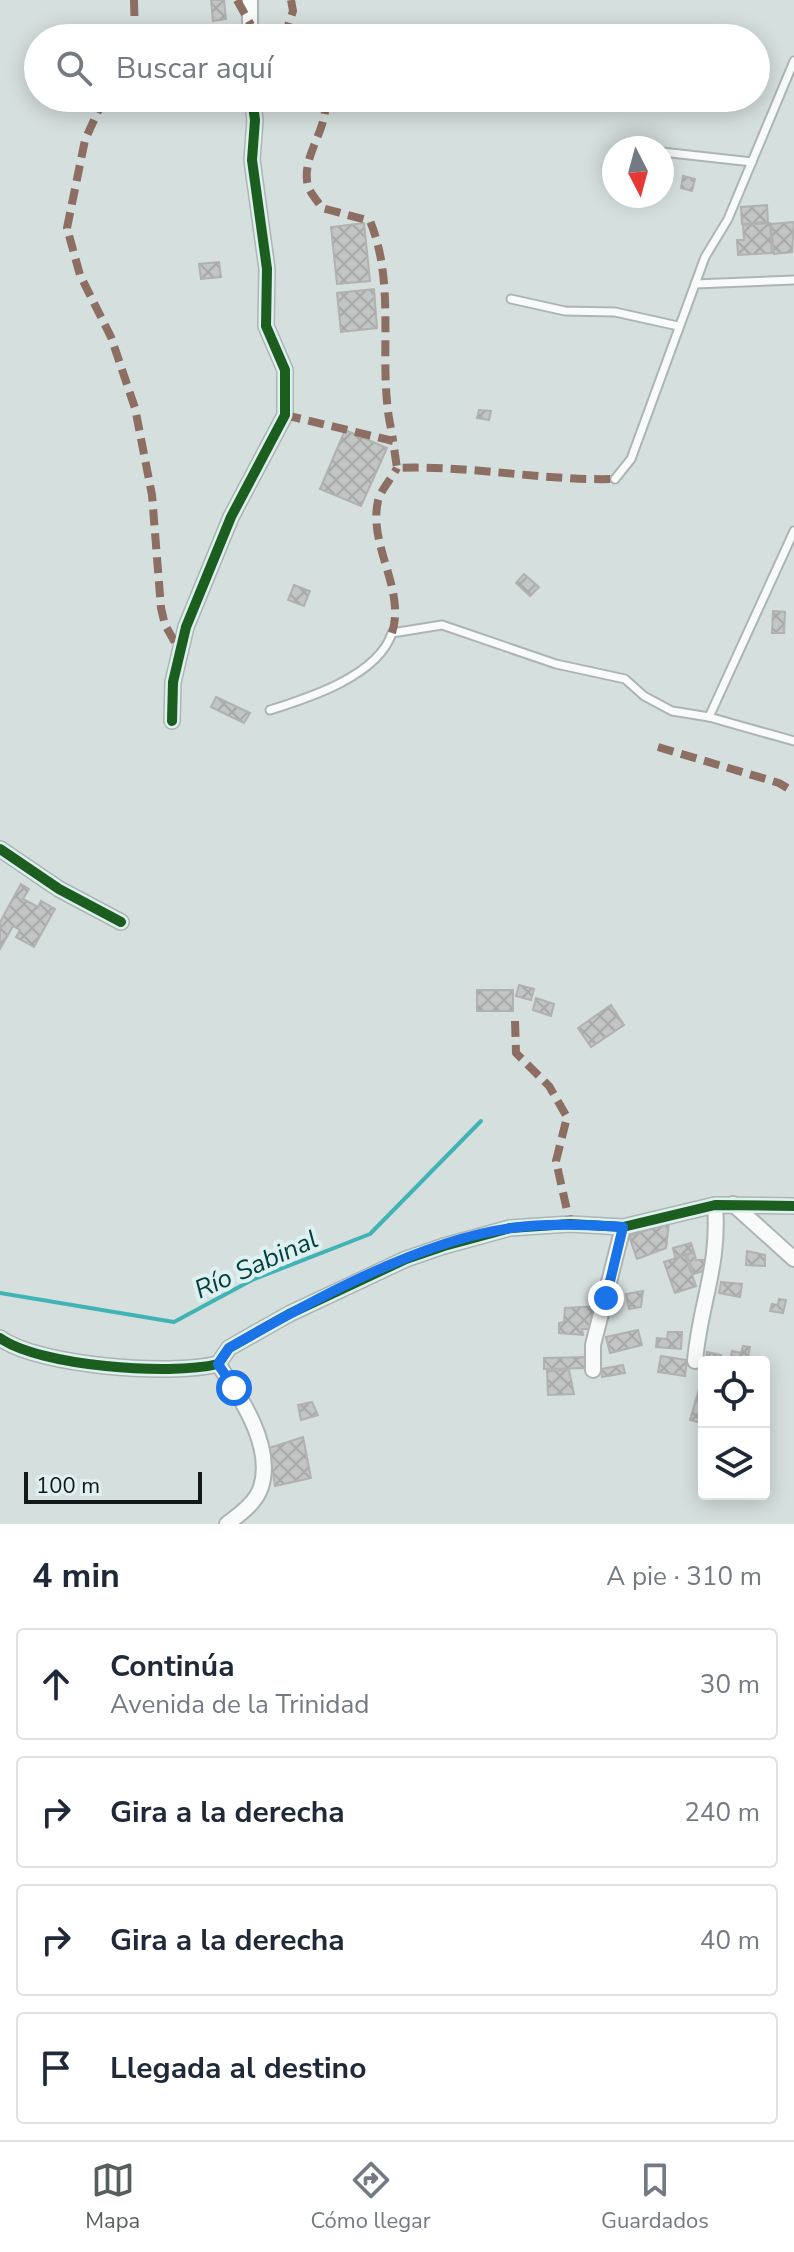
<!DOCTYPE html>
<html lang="es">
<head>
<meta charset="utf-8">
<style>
  :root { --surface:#fff; --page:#f2f2f3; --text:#1f2937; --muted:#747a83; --line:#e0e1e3; --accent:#575e5e }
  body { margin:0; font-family:"Nunito Sans",sans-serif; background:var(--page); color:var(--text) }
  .controls { position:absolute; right:24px; bottom:24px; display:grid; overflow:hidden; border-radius:8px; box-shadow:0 4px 20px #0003 }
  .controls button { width:72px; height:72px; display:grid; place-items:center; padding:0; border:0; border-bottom:2px solid var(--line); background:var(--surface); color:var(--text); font:40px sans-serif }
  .compass { position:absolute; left:602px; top:136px; width:72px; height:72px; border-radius:50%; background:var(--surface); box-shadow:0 4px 20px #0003; rotate:174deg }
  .scale { position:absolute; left:24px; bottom:20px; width:178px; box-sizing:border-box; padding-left:8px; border:4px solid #131919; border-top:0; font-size:22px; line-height:28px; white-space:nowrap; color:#131919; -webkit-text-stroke:6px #def0f0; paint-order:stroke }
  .stop { position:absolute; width:24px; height:24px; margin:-18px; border:6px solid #1a73e8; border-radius:50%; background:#fff }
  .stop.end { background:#1a73e8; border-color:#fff; box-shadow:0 2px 8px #0008 }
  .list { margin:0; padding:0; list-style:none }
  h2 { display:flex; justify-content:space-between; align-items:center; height:104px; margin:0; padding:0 32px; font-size:34px }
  h2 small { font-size:26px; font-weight:400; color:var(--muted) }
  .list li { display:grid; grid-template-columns:52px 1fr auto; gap:24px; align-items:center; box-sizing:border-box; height:112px; margin:0 16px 16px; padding:0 16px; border:2px solid var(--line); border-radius:8px }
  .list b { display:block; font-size:30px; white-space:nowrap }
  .list p { margin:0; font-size:26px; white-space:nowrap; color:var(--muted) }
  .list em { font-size:26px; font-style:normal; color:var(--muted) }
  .icon { flex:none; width:44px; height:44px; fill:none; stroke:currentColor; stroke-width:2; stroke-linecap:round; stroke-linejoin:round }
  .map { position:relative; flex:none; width:794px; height:1524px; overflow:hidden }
  .search { position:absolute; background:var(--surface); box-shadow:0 4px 20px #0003; left:24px; right:24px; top:24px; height:88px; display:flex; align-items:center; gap:20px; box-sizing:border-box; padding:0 28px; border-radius:44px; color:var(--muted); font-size:30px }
  .sheet { height:616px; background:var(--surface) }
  nav { display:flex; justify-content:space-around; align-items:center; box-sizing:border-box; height:112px; border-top:2px solid var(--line); background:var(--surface); font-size:22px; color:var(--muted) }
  nav a { display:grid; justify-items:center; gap:4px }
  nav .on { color:var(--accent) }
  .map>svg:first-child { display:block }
</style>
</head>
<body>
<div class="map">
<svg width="794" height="1524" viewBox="0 0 794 1524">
  <defs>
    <pattern id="building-cross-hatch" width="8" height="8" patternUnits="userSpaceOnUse" patternTransform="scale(2)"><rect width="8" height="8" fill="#c3c5c5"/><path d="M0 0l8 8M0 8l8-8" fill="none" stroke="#a7a9a9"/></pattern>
  </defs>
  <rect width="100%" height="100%" fill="#d5dfde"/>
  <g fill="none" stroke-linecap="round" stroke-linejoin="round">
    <path stroke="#40b4b4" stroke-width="4" d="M0 1293 174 1322 252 1280 370 1234 481 1121"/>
  </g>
  <g fill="url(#building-cross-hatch)" stroke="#b0b1b0" stroke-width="2">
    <path d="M211 0H224L226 19 213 21Z"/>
    <path d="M683 176 695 179 692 191 681 188Z"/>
    <path d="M767 205 768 222 742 224 741 207Z"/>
    <path d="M794 222 792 252 774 254 771 224Z"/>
    <path d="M364 223 370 281 337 284 331 227Z"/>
    <path d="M770 223 772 253 738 255 737 240H744L743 225Z"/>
    <path d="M219 262 221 277 201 279 199 264Z"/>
    <path d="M374 289 377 328 341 332 337 293Z"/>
    <path d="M479 410 491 411 489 420 477 418Z"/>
    <path d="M345 430 387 448 361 506 320 489Z"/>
    <path d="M524 574 539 587 530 596 516 583Z"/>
    <path d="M294 585 310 591 304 606 288 600Z"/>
    <path d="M773 611 785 612 784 633H772Z"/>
    <path d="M216 697 250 713 244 723 211 707Z"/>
    <path d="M21 884 29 889 23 899 38 907 41 901 55 909 34 947 16 937 20 930 13 926 0 949V922Z"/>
    <path d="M519 985 534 989 531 1000 516 996Z"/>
    <rect x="477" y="990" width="36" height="21"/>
    <path d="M536 998 554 1004 551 1016 533 1010Z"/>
    <path d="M611 1005 624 1025 591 1047 578 1028Z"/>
    <path d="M669 1223 666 1248 637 1259 629 1236Z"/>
    <path d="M691 1243 694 1252 675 1257 673 1248Z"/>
    <path d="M747 1251 765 1255V1266L746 1265Z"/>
    <path d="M694 1252 696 1260H706L703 1271 694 1274 687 1255Z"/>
    <path d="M685 1255 696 1286 675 1293 664 1262Z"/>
    <path d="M721 1282 742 1284 740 1297 719 1293Z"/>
    <path d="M643 1291 641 1307 629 1309 626 1294Z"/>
    <path d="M779 1299 786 1300 783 1313 770 1311 772 1304 778 1305Z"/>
    <path d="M599 1306 591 1329H582L583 1335 559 1333V1323L564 1322 565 1308Z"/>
    <path d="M638 1330 642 1345 610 1353 606 1337Z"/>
    <path d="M668 1332H682L681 1349 656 1347 657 1338 667 1339Z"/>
    <path d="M743 1346 750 1347 747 1362H730L732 1351 741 1353Z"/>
    <path d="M707 1352 721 1355 719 1362 705 1361Z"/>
    <path d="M661 1356 687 1360 685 1376 658 1372Z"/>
    <path d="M587 1357V1368L544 1369V1358Z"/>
    <path d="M623 1365 625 1373 602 1377 601 1369Z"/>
    <path d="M569 1370 574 1394 548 1395 547 1371Z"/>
    <path d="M700 1386 704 1388 701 1423 690 1420Z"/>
    <path d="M312 1402 318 1415 301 1420 298 1405Z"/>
    <path d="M303 1437 311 1478 275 1486 269 1448Z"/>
  </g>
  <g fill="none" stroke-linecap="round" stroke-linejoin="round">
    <g stroke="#adb5b4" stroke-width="11">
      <g id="lane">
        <path d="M662 152 752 162"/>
        <path d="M695 284 794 280"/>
        <path d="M511 299 565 311 615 312 678 326"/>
        <path d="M615 479 631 459 705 257 728 219 794 61"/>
        <path d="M270 710C308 698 378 676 392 633L442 625 556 664 625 679 644 696 672 711 709 717 794 741"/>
        <path d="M709 717 794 531"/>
      </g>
    </g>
    <g stroke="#adb5b4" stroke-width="18">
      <g id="street">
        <path d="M250 0V38"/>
        <path d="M172 721 173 682 186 627 231 517 285 415V370L266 326 267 269 252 160 255 120 252 98"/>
        <path d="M0 849 59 889 121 922"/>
        <path d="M733 1204 794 1259"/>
        <path d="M0 1338C39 1366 170 1376 218 1364L229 1348 289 1314 406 1259 444 1246 510 1228 570 1224 623 1227 715 1205 794 1206"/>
        <path d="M695 1361C700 1303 720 1266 715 1205"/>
        <path d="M218 1364C240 1396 274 1446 261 1487 256 1503 240 1514 227 1524"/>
        <path d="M593 1370V1345L623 1227"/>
      </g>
    </g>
    <use href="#lane" stroke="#f9fafa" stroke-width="7"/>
    <use href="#street" stroke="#f9fafa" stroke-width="14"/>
    <g stroke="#8d6e63" stroke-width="8" stroke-dasharray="16 8" stroke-linecap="butt">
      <path d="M134 0 135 38"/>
      <path d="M237 0 251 25"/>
      <path d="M284 38 293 11 291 0"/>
      <path d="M104 98 85 140 67 228 80 275 111 337 135 408 152 495 161 608 165 625 180 651"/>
      <path d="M325 98C329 128 304 152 307 180 307 190 317 200 322 208L370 221C395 282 380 347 388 411 389 421 392 431 393 441"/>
      <path d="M285 415 393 441 397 468C471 465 542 481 615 479"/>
      <path d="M392 633C406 589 368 546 378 501 380 491 392 478 397 468"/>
      <path d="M658 747 779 783 794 792"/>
      <path d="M515 1021 516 1053 549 1086 567 1117 556 1161 570 1224"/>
    </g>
    <g stroke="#def0f0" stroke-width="15">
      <g id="cycleway">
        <path d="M172 721 173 682 186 627 231 517 285 415V370L266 326 267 269 252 160 255 120 252 98"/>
        <path d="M0 849 59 889 121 922"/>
        <path d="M0 1338C39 1366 170 1376 218 1364L229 1348 289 1314 406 1259 444 1246 510 1228 570 1224 623 1227 715 1205 794 1206"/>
      </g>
    </g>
    <use href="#cycleway" stroke="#1b5e20" stroke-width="10"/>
  </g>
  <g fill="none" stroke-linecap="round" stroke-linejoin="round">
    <path stroke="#1a73e8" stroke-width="10" d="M234 1388 218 1364 229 1348C309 1302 420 1240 512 1228 549 1223 585 1225 623 1227L606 1298"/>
  </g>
  <g text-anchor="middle" stroke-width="8" stroke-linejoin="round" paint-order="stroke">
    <g font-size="26" font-style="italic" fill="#023f3f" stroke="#def0f0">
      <text transform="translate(256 1264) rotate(-24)" y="9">Río Sabinal</text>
    </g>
  </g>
</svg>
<div class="controls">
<button><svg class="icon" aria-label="locate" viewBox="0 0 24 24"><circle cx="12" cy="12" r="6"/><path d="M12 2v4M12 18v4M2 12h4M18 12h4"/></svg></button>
<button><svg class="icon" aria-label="layers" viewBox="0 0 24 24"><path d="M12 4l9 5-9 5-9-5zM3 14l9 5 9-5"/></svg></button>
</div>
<svg class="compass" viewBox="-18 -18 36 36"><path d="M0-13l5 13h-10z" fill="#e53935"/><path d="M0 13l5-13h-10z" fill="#747a83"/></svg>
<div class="scale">100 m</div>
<div class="stop" style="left:234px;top:1388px"></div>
<div class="stop end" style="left:606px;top:1298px"></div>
<div class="search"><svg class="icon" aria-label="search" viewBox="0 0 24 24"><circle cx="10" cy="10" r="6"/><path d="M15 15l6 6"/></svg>Buscar aquí</div>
</div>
<section class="sheet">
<h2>4 min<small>A pie · 310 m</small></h2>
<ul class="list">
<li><svg class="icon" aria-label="ahead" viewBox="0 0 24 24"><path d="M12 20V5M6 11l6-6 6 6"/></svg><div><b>Continúa</b><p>Avenida de la Trinidad</p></div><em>30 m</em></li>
<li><svg class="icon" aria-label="right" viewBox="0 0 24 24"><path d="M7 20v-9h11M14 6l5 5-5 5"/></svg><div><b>Gira a la derecha</b></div><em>240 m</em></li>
<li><svg class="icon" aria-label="right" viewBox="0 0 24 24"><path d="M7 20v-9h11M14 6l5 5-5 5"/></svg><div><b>Gira a la derecha</b></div><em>40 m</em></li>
<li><svg class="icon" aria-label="arrive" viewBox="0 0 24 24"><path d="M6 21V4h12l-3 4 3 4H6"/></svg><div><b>Llegada al destino</b></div></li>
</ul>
</section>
<nav>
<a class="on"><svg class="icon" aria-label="map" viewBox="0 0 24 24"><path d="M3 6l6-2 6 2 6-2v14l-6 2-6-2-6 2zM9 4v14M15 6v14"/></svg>Mapa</a>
<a><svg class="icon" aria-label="directions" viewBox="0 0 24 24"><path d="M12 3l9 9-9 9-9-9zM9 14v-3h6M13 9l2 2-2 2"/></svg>Cómo llegar</a>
<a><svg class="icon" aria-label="saved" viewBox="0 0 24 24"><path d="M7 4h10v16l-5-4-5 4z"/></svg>Guardados</a>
</nav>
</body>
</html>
